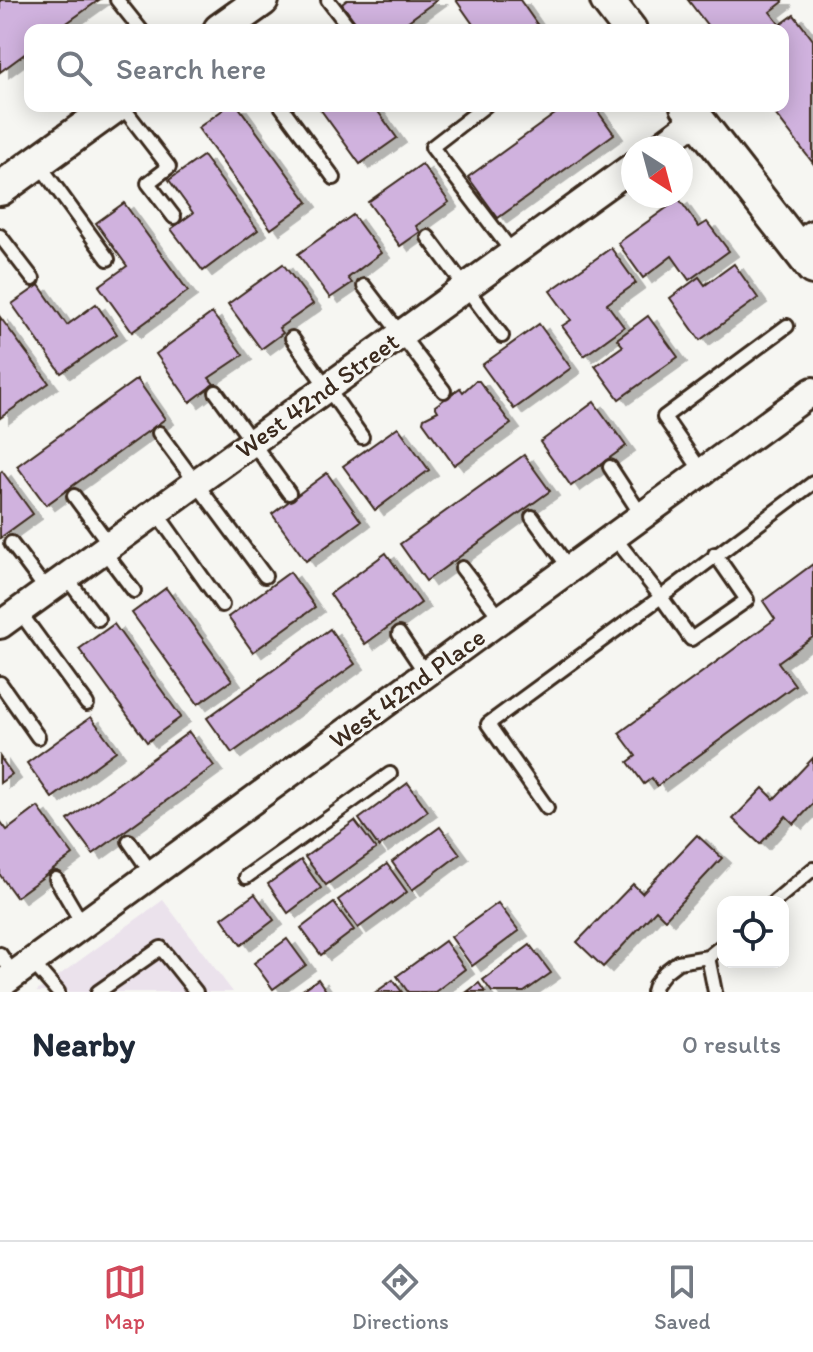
<!DOCTYPE html>
<html lang="en">
<head>
<meta charset="utf-8">
<style>
  :root { --surface:#fff; --page:#f2f2f3; --text:#1f2937; --muted:#747a83; --line:#e0e1e3; --accent:#d1495b }
  body { margin:0; font-family:Itim,sans-serif; background:var(--page); color:var(--text) }
  .controls { position:absolute; right:24px; bottom:24px; display:grid; overflow:hidden; border-radius:16px; box-shadow:0 4px 20px #0003 }
  .controls button { width:72px; height:72px; display:grid; place-items:center; padding:0; border:0; border-bottom:2px solid var(--line); background:var(--surface); color:var(--text); font:40px sans-serif }
  .compass { position:absolute; left:621px; top:136px; width:72px; height:72px; border-radius:50%; background:var(--surface); box-shadow:0 4px 20px #0003; rotate:144deg }
  .list { margin:0; padding:0; list-style:none }
  h2 { display:flex; justify-content:space-between; align-items:center; height:104px; margin:0; padding:0 32px; font-size:34px }
  h2 small { font-size:26px; font-weight:400; color:var(--muted) }
  .icon { flex:none; width:44px; height:44px; fill:none; stroke:currentColor; stroke-width:2; stroke-linecap:round; stroke-linejoin:round }
  .map { position:relative; flex:none; width:813px; height:992px; overflow:hidden }
  .search { position:absolute; background:var(--surface); box-shadow:0 4px 20px #0003; left:24px; right:24px; top:24px; height:88px; display:flex; align-items:center; gap:20px; box-sizing:border-box; padding:0 28px; border-radius:16px; color:var(--muted); font-size:30px }
  .sheet { height:248px; background:var(--surface) }
  nav { display:flex; justify-content:space-around; align-items:center; box-sizing:border-box; height:112px; border-top:2px solid var(--line); background:var(--surface); font-size:22px; color:var(--muted) }
  nav a { display:grid; justify-items:center; gap:4px }
  nav .on { color:var(--accent) }
  .map>svg:first-child { display:block }
</style>
</head>
<body>
<div class="map">
<svg width="813" height="992" viewBox="0 0 813 992">
  <defs>
    <filter id="shadow"><feDropShadow dx="9" dy="5" stdDeviation="0" flood-color="#0004"/></filter>
  </defs>
  <rect width="100%" height="100%" fill="#f6f6f2"/>
  <filter id="ink" filterUnits="userSpaceOnUse"><feTurbulence type="fractalNoise" baseFrequency=".0125" numOctaves="2"/><feDisplacementMap in="SourceGraphic" scale="16" xChannelSelector="R" yChannelSelector="G"/><feConvolveMatrix kernelMatrix="1 2 1 2 8 2 1 2 1" color-interpolation-filters="sRGB"/></filter>
  <g filter="url(#ink)">
    <path fill="#ebe2ec" d="M163 900 233 992H36Z"/>
    <g fill="#d0b2de" stroke="#3b2a1e" stroke-width="2" filter="url(#shadow)">
      <path d="M0 0H99L57 30H30V50L0 72Z"/>
      <path d="M347 0H437L396 30H361L342 4Z"/>
      <path d="M456 0H520L541 30H477Z"/>
      <path d="M688 0H782L783 2 770 12 780 25 794 15 813 40V163L769 106H783V30H711Z"/>
      <path d="M228 106H238L308 202 271 229 198 128Z"/>
      <path d="M318 106H374L397 138 360 164Z"/>
      <path d="M566 106H594L614 134 498 218 468 177Z"/>
      <path d="M203 156 258 230 203 271 171 229 193 213 169 180Z"/>
      <path d="M422 164 449 202 416 226 420 232 400 246 368 202Z"/>
      <path d="M679 199 699 227 707 222 729 251 689 280 672 256 643 278 618 243Z"/>
      <path d="M124 203 188 291 132 332 99 286 127 266 96 223Z"/>
      <path d="M353 215 381 253 348 278 352 283 330 298 298 254Z"/>
      <path d="M611 248 636 283 607 304 624 327 584 356 562 326 571 320 550 291Z"/>
      <path d="M283 264 313 304 279 328 283 333 261 349 228 304Z"/>
      <path d="M734 264 758 298 700 340 670 298 699 277 705 285Z"/>
      <path d="M39 285 67 325 96 304 117 334 61 373 12 304Z"/>
      <path d="M212 313 243 355 209 378 214 384 190 402 156 354Z"/>
      <path d="M648 316 678 357 619 399 595 366 623 346 617 339Z"/>
      <path d="M0 317 49 383 0 418Z"/>
      <path d="M539 324 571 368 514 409 482 365Z"/>
      <path d="M137 379 165 419 46 505 17 466Z"/>
      <path d="M475 381H479L511 424 454 465 423 422 424 418 438 411 435 406 460 388 463 392Z"/>
      <path d="M594 402 626 446 571 486 540 442Z"/>
      <path d="M398 427 429 470 375 510 343 466Z"/>
      <path d="M524 455 550 491 426 581 400 544Z"/>
      <path d="M2 471 33 514 0 538V473Z"/>
      <path d="M327 473 361 521 306 561 272 514Z"/>
      <path d="M386 553 421 603 365 644 330 594Z"/>
      <path d="M813 564V637L778 662 795 685 657 786 652 778 644 784 628 762 636 756 619 733 775 619 763 601Z"/>
      <path d="M290 572 315 607 253 652 228 617Z"/>
      <path d="M166 588 232 680 198 704 132 613Z"/>
      <path d="M114 624 181 717 147 742 79 649Z"/>
      <path d="M330 629 355 664 232 753 207 718Z"/>
      <path d="M91 717 116 751 52 798 27 763Z"/>
      <path d="M189 732 214 766 93 854 68 820Z"/>
      <path d="M0 757 12 774 0 783Z"/>
      <path d="M813 758V804L794 824 786 816 760 844 733 819 763 788 774 799Z"/>
      <path d="M408 783 428 811 379 847 359 819Z"/>
      <path d="M38 807 73 855 16 897 0 875V821L7 830Z"/>
      <path d="M355 821 376 849 326 885 305 857Z"/>
      <path d="M440 827 460 854 412 890 392 862Z"/>
      <path d="M697 835 722 858 665 919 656 910 603 967 577 942 633 884 642 893Z"/>
      <path d="M301 860 321 888 288 913 268 884Z"/>
      <path d="M387 864 407 892 358 928 338 900Z"/>
      <path d="M255 894 274 920 241 945 222 918Z"/>
      <path d="M334 903 354 930 321 955 301 928Z"/>
      <path d="M498 903 519 931 472 966 451 937Z"/>
      <path d="M287 939 306 965 273 989 254 963Z"/>
      <path d="M445 941 465 969 435 992H408L397 976Z"/>
      <path d="M530 945 551 973 524 992H492L483 980Z"/>
      <path d="M318 979 327 992H300Z"/>
      <path d="M393 980 402 992H376Z"/>
      <path d="M479 983 485 992H467Z"/>
    </g>
    <g fill="none" stroke-linecap="round" stroke-linejoin="round">
      <g stroke="#3b2a1e" stroke-width="18">
        <g id="service">
          <path d="M117 0 141 30"/>
          <path d="M328 0 351 30"/>
          <path d="M122 106 169 167 148 183 174 217"/>
          <path d="M281 106 334 178"/>
          <path d="M485 106 432 147 513 253"/>
          <path d="M39 164 108 259"/>
          <path d="M0 236 33 279"/>
          <path d="M428 237 502 336"/>
          <path d="M364 286 444 391"/>
          <path d="M292 338 362 437"/>
          <path d="M216 392 289 493"/>
          <path d="M159 433 265 576"/>
          <path d="M610 467 642 516"/>
          <path d="M702 472 664 417 787 326"/>
          <path d="M74 496 110 545"/>
          <path d="M156 512 222 605"/>
          <path d="M532 517 570 569"/>
          <path d="M11 543 47 591"/>
          <path d="M103 550 134 591"/>
          <path d="M715 554 747 600 691 639 661 597 813 483"/>
          <path d="M462 568 501 619"/>
          <path d="M66 577 98 619"/>
          <path d="M19 611 87 704"/>
          <path d="M399 634 426 674"/>
          <path d="M0 683 38 737"/>
          <path d="M547 808 488 724 661 597 614 537"/>
          <path d="M129 841 152 874"/>
          <path d="M246 877 390 774"/>
          <path d="M56 879 83 925"/>
          <path d="M774 902 813 869"/>
          <path d="M0 954 14 975"/>
          <path d="M708 957 715 992"/>
          <path d="M32 962 58 992"/>
          <path d="M98 992 161 948 196 992"/>
          <path d="M653 992 655 985 665 972 678 962 708 957 723 945"/>
        </g>
      </g>
      <g stroke="#3b2a1e" stroke-width="32">
        <g id="minor">
          <path d="M658 148 697 119"/>
          <path d="M797 247 813 234"/>
          <path d="M0 625 633 166"/>
          <path d="M0 985 813 391"/>
        </g>
      </g>
      <g stroke="#3b2a1e" stroke-width="38">
        <g id="tertiary">
          <path d="M607 0 630 30"/>
          <path d="M220 30 262 0"/>
          <path d="M687 106 813 268"/>
          <path d="M0 189 115 106"/>
        </g>
      </g>
      <use href="#service" stroke="#f6f6f2" stroke-width="12"/>
      <use href="#minor" stroke="#f6f6f2" stroke-width="26"/>
      <use href="#tertiary" stroke="#f6f6f2" stroke-width="32"/>
    </g>
  </g>
  <g text-anchor="middle" stroke-width="6" stroke-linejoin="round" paint-order="stroke">
    <g font-size="26" fill="#3b2a1e" stroke="#f6f6f2">
      <text transform="translate(317 395) rotate(-36)" y="9">West 42nd Street</text>
      <text transform="translate(407 688) rotate(-36)" y="9">West 42nd Place</text>
    </g>
  </g>
</svg>
<div class="controls">
<button><svg class="icon" aria-label="locate" viewBox="0 0 24 24"><circle cx="12" cy="12" r="6"/><path d="M12 2v4M12 18v4M2 12h4M18 12h4"/></svg></button>
</div>
<svg class="compass" viewBox="-18 -18 36 36"><path d="M0-13l5 13h-10z" fill="#e53935"/><path d="M0 13l5-13h-10z" fill="#747a83"/></svg>
<div class="search"><svg class="icon" aria-label="search" viewBox="0 0 24 24"><circle cx="10" cy="10" r="6"/><path d="M15 15l6 6"/></svg>Search here</div>
</div>
<section class="sheet">
<h2>Nearby<small>0 results</small></h2>
<ul class="list">
</ul>
</section>
<nav>
<a class="on"><svg class="icon" aria-label="map" viewBox="0 0 24 24"><path d="M3 6l6-2 6 2 6-2v14l-6 2-6-2-6 2zM9 4v14M15 6v14"/></svg>Map</a>
<a><svg class="icon" aria-label="directions" viewBox="0 0 24 24"><path d="M12 3l9 9-9 9-9-9zM9 14v-3h6M13 9l2 2-2 2"/></svg>Directions</a>
<a><svg class="icon" aria-label="saved" viewBox="0 0 24 24"><path d="M7 4h10v16l-5-4-5 4z"/></svg>Saved</a>
</nav>
</body>
</html>
